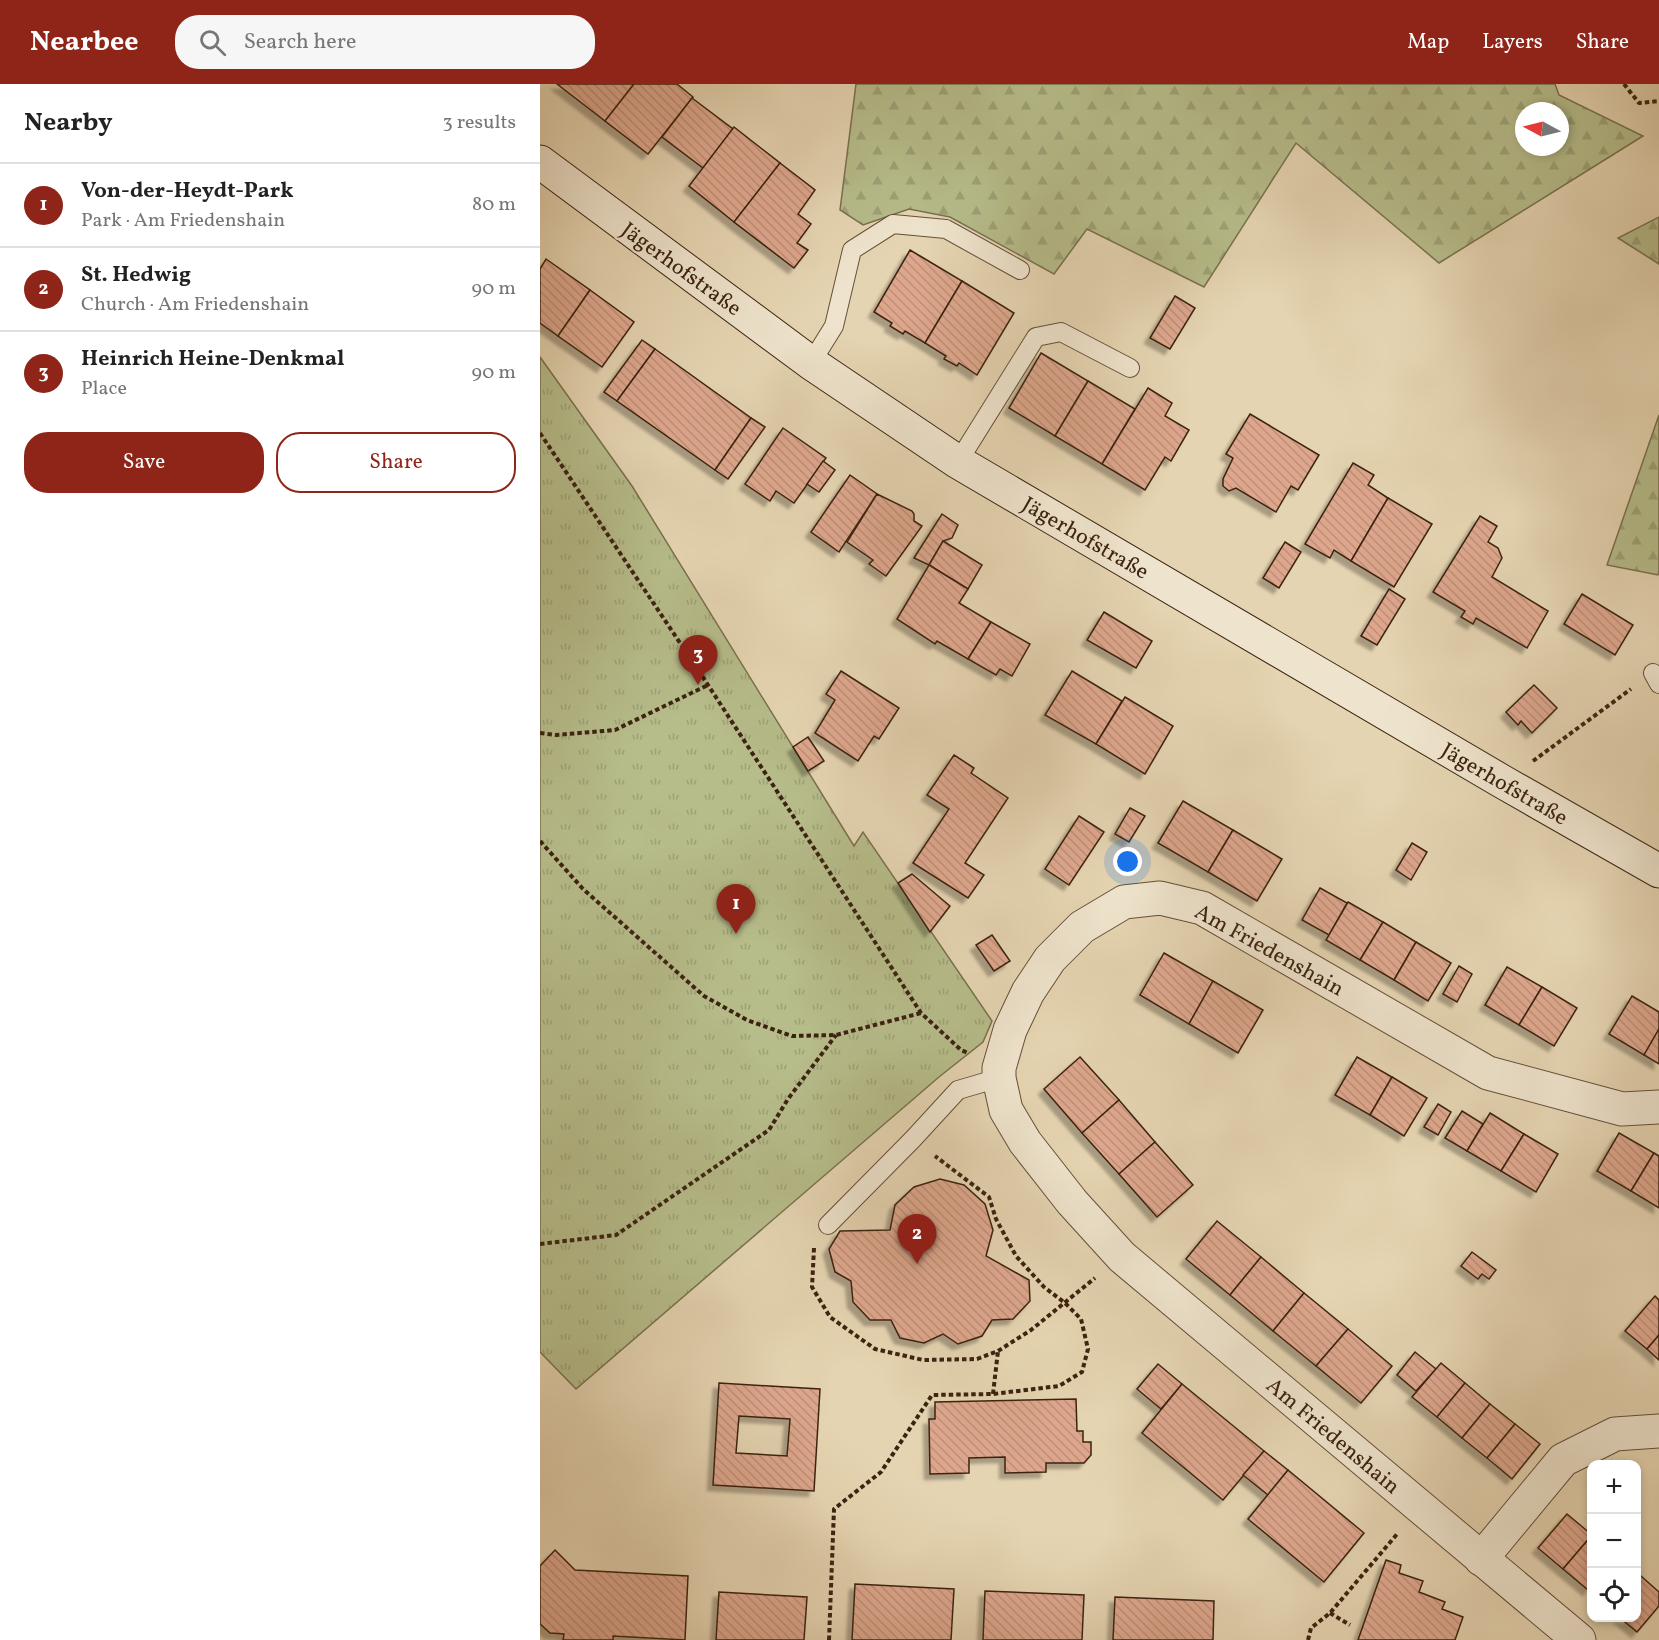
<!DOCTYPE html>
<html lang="en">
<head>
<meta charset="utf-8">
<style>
  :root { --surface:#fff; --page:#f6f6f6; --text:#222; --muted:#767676; --line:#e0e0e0; --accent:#8f2418 }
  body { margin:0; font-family:Vollkorn,serif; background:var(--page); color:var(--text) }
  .controls { position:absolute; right:18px; bottom:18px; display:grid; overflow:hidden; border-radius:12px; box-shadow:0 3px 9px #0003 }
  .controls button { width:54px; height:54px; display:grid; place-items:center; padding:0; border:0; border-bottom:2px solid var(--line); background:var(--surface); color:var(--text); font:30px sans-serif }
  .compass { position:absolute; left:975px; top:18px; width:54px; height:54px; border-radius:50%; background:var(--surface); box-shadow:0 3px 9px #0003; rotate:277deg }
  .you { position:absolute; left:588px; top:778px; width:21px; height:21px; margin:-15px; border:4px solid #fff; border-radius:50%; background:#1a73e8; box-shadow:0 0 0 9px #1a73e833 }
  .badge { display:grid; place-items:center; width:39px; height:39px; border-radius:50%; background:var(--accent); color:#fff; font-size:20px; font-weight:700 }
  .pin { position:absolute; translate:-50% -50px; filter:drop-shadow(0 2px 3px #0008) }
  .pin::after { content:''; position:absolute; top:32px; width:21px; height:18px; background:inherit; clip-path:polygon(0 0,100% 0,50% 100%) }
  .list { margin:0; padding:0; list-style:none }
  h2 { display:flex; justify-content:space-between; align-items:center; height:78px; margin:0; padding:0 24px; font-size:26px }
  h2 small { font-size:20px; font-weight:400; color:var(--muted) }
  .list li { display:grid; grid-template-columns:39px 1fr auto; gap:18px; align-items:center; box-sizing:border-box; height:84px; padding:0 24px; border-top:2px solid var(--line) }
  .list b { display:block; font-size:22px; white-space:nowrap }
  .list p { margin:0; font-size:20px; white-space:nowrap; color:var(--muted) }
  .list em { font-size:20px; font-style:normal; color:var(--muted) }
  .actions { display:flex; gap:12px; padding:18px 24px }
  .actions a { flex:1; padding:14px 0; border:2px solid var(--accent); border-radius:24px; text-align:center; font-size:21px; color:var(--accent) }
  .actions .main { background:var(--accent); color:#fff }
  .icon { flex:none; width:33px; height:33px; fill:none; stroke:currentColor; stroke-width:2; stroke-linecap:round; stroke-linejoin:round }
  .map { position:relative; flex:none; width:1119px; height:1556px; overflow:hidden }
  header { display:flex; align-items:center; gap:36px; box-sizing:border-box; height:84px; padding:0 30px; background:var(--accent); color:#fff }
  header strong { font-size:28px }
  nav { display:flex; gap:33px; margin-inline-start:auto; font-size:21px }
  .search { width:420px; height:54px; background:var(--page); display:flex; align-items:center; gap:15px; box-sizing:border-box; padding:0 21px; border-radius:24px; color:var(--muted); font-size:22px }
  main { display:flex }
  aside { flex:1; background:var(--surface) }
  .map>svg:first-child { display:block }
</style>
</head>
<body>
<header>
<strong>Nearbee</strong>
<div class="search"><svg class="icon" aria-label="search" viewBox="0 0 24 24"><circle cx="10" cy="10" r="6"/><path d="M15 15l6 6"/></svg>Search here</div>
<nav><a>Map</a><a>Layers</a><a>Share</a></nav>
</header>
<main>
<aside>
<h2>Nearby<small>3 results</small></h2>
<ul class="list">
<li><span class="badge">1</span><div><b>Von-der-Heydt-Park</b><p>Park · Am Friedenshain</p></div><em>80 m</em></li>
<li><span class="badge">2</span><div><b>St. Hedwig</b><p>Church · Am Friedenshain</p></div><em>90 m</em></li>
<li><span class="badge">3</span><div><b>Heinrich Heine-Denkmal</b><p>Place</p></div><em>90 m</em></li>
</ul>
<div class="actions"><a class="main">Save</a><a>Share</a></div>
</aside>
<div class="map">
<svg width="1119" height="1556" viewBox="0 0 1119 1556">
  <defs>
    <pattern id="forest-firs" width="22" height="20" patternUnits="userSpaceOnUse" patternTransform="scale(1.5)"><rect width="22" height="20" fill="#b6bc8a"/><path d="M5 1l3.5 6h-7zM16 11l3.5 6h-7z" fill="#9da176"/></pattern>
    <pattern id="park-tufts" width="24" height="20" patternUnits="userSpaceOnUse" patternTransform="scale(1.5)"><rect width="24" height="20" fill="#b6bc8a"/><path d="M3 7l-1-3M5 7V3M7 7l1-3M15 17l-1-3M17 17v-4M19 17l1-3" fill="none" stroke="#9da176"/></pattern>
    <pattern id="building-back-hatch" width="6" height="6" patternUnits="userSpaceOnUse" patternTransform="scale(1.5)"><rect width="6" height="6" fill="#dea78d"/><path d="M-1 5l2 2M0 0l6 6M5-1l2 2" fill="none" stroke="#bf8f79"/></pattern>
    <filter id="shadow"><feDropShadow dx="-5.5" dy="5.5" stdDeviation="1.5" flood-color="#0004"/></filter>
  </defs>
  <rect width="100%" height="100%" fill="#e5d4b1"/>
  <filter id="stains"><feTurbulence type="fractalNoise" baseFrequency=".00333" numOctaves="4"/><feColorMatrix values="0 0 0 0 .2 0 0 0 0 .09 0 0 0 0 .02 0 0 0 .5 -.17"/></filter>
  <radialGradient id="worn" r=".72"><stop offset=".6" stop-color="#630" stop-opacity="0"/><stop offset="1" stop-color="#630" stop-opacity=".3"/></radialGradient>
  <g fill="url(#forest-firs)" stroke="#79704e" stroke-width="1.5" fill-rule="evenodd">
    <path d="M316 0H1015L1019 11 1103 52 899 179 756 59 664 203 547 145 514 190 410 133 369 125 323 141 300 126ZM984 27H1020V63H984Z"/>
    <path d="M1119 133V180L1078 154Z"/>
    <path d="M1119 331V487L1118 491 1067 481Z"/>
  </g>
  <path fill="url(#park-tufts)" stroke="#79704e" stroke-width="1.5" d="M0 273 92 402 314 762 323 748 452 937 443 958 399 993 36 1305 0 1268Z"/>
  <g fill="url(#building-back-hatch)" stroke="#3c2311" stroke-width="1.5" fill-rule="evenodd" filter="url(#shadow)">
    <path d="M17 0H94L65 37Z"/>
    <path d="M94 0H137L153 13 108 70 65 37Z"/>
    <path d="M152 14 193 45 163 84 122 53Z"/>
    <path d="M194 43 240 79 194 138 149 102Z"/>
    <path d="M240 79 275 106 258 130 271 140 257 159 268 166 254 184 194 138Z"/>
    <path d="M370 166 422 197 385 259 365 247 363 250 350 242 352 239 334 228Z"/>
    <path d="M6 175 50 206 18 252 0 239V185Z"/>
    <path d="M422 197 474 229 437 291 419 279 417 282 404 275 406 272 385 259Z"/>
    <path d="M50 206 94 238 62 283 18 252Z"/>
    <path d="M635 212 655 224 630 265 610 254Z"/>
    <path d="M102 256 115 265 77 317 64 308Z"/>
    <path d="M115 265 211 334 175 386 77 317Z"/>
    <path d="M501 269 548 297 515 352 469 324Z"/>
    <path d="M548 297 595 325 562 380 515 352Z"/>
    <path d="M608 304 632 319 625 332 649 346 631 377 625 373 605 406 562 380Z"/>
    <path d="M710 330 779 371 758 406 751 402 736 428 696 404 689 407 683 402V395L693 374 686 370Z"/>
    <path d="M211 334 225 343 188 395 175 386Z"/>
    <path d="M243 344 286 374 254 419 236 407 230 417 205 400Z"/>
    <path d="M283 377 295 386 279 408 267 400Z"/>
    <path d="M813 379 834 391 828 401 848 414 811 477 794 466 790 474 765 460Z"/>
    <path d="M310 391 337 410 299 468 271 448Z"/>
    <path d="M337 410 372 427 374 430V437L382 442 346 492 329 480 333 476 307 458Z"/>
    <path d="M848 414 892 440 854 503 811 477Z"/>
    <path d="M402 430 418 441 412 454 403 457 389 481 374 474Z"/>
    <path d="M940 432 957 442 948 458 958 464 962 474 952 493 1008 527 987 564 936 534 933 540 921 533 925 527 893 508Z"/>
    <path d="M403 457 442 481 428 505 389 481Z"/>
    <path d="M745 458 761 468 739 504 723 494Z"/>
    <path d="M389 481 428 505 419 519 451 538 428 575 397 557 395 560 357 535Z"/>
    <path d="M849 505 865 515 837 561 821 552Z"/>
    <path d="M1042 510 1093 541 1075 571 1024 540Z"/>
    <path d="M564 528 612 557 596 584 547 556Z"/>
    <path d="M451 538 490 560 472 592 460 585 456 591 428 575Z"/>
    <path d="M301 587 359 624 339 655 334 652 318 677 275 649 295 616 286 610Z"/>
    <path d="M532 587 582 617 556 660 505 631Z"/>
    <path d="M994 601 1017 624 992 649 981 637 978 641 966 628Z"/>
    <path d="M585 613 633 642 605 690 556 660Z"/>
    <path d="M268 653 284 677 268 687 253 663Z"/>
    <path d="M414 671 434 684 431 689 468 714 425 779 444 791 428 814 373 779 409 725 387 711Z"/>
    <path d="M643 717 693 746 668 788 618 759Z"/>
    <path d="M590 724 605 732 589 758 575 750Z"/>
    <path d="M539 732 564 748 529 801 505 785Z"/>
    <path d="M693 746 742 775 717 817 668 788Z"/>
    <path d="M872 759 887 768 871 796 856 786Z"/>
    <path d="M372 790 410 822 390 848 358 799Z"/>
    <path d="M780 804 807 819 789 851 762 836Z"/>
    <path d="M808 818 843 838 820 876 786 856Z"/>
    <path d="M843 838 876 858 854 896 820 876Z"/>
    <path d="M452 851 470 877 454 887 436 861Z"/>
    <path d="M876 858 911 879 888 917 854 896Z"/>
    <path d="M624 869 673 897 649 940 600 911Z"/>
    <path d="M919 882 932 890 917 918 903 910Z"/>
    <path d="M967 883 1002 903 979 941 945 921Z"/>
    <path d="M673 897 723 926 698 969 649 940Z"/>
    <path d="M1002 903 1037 924 1014 962 979 941Z"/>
    <path d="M1092 912 1119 928V945L1104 971 1069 950Z"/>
    <path d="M1119 945V980L1104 971Z"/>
    <path d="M540 973 579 1016 542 1049 504 1005Z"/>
    <path d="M817 973 852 993 830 1031 795 1011Z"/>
    <path d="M852 993 887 1014 864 1052 830 1031Z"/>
    <path d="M579 1016 615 1058 579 1090 542 1049Z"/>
    <path d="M898 1020 911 1028 898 1051 884 1043Z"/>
    <path d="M922 1027 943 1040 927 1067 905 1054Z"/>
    <path d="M950 1029 984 1050 961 1087 927 1067Z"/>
    <path d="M1079 1049 1114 1069 1091 1107 1057 1087Z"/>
    <path d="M984 1050 1018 1070 996 1108 961 1087Z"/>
    <path d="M615 1058 653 1101 617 1133 579 1090Z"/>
    <path d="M1114 1069 1119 1072V1124L1091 1107Z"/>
    <path d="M400 1095 424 1101 445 1120 453 1146 446 1172 489 1196 490 1217 473 1235 452 1236 442 1252 418 1260 403 1250 384 1259 360 1254 351 1236H330L313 1218 311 1197 295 1188 289 1165 300 1147 350 1146 355 1121 374 1103Z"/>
    <path d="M677 1137 721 1173 690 1211 646 1175Z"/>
    <path d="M932 1168 956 1186 949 1195 942 1190 938 1195 921 1182Z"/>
    <path d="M721 1173 764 1209 733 1247 690 1211Z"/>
    <path d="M764 1209 808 1245 776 1282 733 1247Z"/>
    <path d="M1115 1212 1119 1216V1251L1107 1265 1085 1247Z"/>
    <path d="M808 1245 852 1282 821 1319 776 1282Z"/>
    <path d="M1119 1251V1276L1107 1265Z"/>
    <path d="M875 1268 896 1285 876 1307 857 1291Z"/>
    <path d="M901 1279 925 1299 897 1333 872 1313Z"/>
    <path d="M618 1280 642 1300 621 1325 597 1305Z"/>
    <path d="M179 1299 280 1305 274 1407 173 1401ZM199 1332 250 1335 247 1372 196 1369Z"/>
    <path d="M925 1299 950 1320 922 1354 897 1333Z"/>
    <path d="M642 1300 724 1367 683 1416 602 1349Z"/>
    <path d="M536 1315 537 1347H543V1358H551V1371L544 1379H506V1388L465 1389V1373L429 1374V1389L390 1390 389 1335H395V1318Z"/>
    <path d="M950 1320 975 1340 947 1374 922 1354Z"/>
    <path d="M975 1340 1000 1360 972 1395 947 1374Z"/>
    <path d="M724 1367 748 1386 728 1411 703 1391Z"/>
    <path d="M748 1386 824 1449 784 1498 708 1435Z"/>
    <path d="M1027 1430 1052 1451 1023 1485 998 1464Z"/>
    <path d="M1052 1451V1501L1048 1506 1023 1485Z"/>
    <path d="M15 1466 35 1486 148 1492 145 1556 73 1552V1556H23L24 1550 10 1549 0 1540V1482Z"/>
    <path d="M846 1476 861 1481 859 1489 883 1497 879 1508 905 1518 902 1525 923 1533 915 1556H818Z"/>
    <path d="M1101 1492 1119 1508V1522L1097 1548 1080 1534H1096V1498Z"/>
    <path d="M315 1500 414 1505 411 1556H312Z"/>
    <path d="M445 1507 544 1511 542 1556H443Z"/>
    <path d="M179 1508 267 1513 264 1556H176Z"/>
    <path d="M575 1513 674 1517 673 1556H573Z"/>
  </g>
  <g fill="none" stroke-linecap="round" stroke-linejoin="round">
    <g stroke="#664f39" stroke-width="20">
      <g id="service">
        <path d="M271 279 294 242 312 166 353 140 406 145 480 186"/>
        <path d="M418 378 496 253 521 248 590 284"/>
        <path d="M1113 589 1119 600"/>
        <path d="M288 1141 373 1055 418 1006 459 994"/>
      </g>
    </g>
    <g stroke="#664f39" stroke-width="35">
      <g id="minor">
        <path d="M941 1475 1023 1376 1075 1350 1119 1347"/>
        <path d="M1039 1556 582 1173 532 1118 485 1058 466 1026 459 994V984L470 946 488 908 510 875 542 843 584 818 620 814 662 824 948 989 1082 1025 1119 1023"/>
      </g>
    </g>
    <g stroke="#3c2311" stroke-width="35">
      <path id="secondary" d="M0 78 271 279 418 378 963 698 1119 787"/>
    </g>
    <g stroke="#3c2311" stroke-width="4" stroke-dasharray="4.5 3" stroke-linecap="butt">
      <path d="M1084 0 1099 19 1119 17"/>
      <path d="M0 349 168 601 381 929 421 966 428 969"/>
      <path d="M0 649 16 651 75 646 168 601"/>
      <path d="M993 677 1091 605"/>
      <path d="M0 757 43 805 164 912 207 936 252 952 296 951 381 929"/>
      <path d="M0 1160 76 1151 229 1046 248 1015 296 951"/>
      <path d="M274 1164 272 1203 290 1233 335 1265 383 1276 437 1275 458 1267 491 1246 555 1194"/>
      <path d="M453 1310 458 1267"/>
      <path d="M790 1529 810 1541"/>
      <path d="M289 1556 294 1425 341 1388 392 1311 453 1310 519 1302 542 1288 548 1265 541 1235 525 1219 504 1203 476 1172 456 1135 449 1113 395 1072"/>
      <path d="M768 1556 771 1544 790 1529 858 1449"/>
    </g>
    <use href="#service" stroke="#eee3cc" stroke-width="18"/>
    <use href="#minor" stroke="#eee3cc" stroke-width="33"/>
    <use href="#secondary" stroke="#eee3cc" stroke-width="33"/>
  </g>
  <g text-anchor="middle" stroke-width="4.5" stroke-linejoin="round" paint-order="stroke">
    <g font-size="22" fill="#3c2311" stroke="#eee3cc">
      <text transform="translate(142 184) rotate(36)" y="8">Jägerhofstraße</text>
      <text transform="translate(546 453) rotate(30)" y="8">Jägerhofstraße</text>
      <text transform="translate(965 699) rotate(30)" y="8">Jägerhofstraße</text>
      <text transform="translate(730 865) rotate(29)" y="8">Am Friedenshain</text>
      <text transform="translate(794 1351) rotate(40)" y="8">Am Friedenshain</text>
    </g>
  </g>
  <rect width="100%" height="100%" filter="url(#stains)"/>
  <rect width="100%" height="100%" fill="url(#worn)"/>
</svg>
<div class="controls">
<button>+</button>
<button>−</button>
<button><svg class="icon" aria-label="locate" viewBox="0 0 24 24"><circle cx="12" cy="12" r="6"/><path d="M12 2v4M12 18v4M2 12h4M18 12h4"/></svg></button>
</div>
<svg class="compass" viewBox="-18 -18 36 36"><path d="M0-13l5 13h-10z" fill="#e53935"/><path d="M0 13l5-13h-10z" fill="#767676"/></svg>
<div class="you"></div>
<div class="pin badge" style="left:196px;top:850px">1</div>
<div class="pin badge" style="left:377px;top:1180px">2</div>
<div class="pin badge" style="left:158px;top:601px">3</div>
</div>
</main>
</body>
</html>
